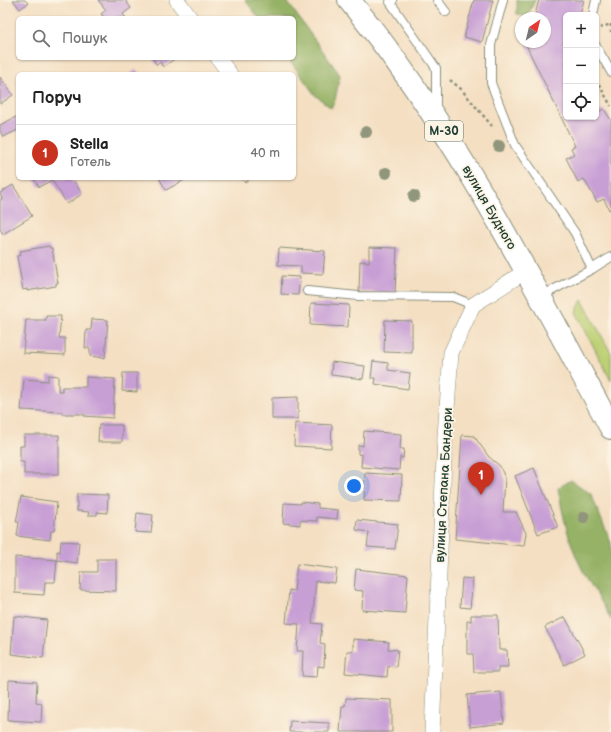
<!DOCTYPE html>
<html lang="uk">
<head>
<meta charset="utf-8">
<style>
  :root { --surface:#fff; --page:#f2f2f2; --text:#222; --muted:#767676; --line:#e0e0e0; --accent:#c8321e }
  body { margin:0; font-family:"Balsamiq Sans",sans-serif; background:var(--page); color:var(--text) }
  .controls { position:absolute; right:12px; top:12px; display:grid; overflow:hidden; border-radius:6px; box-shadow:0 1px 3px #0004 }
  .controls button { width:36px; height:36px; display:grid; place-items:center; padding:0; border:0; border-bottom:1px solid var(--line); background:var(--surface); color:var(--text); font:20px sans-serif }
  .compass { position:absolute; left:515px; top:12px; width:36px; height:36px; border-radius:50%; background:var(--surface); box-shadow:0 1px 3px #0004; rotate:35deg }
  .you { position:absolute; left:354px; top:486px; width:14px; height:14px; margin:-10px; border:3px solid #fff; border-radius:50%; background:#1a73e8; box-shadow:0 0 0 6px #1a73e833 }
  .badge { display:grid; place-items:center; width:26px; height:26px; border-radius:50%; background:var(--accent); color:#fff; font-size:13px; font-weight:700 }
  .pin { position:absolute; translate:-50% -33px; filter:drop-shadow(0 1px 2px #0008) }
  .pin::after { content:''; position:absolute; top:21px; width:14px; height:12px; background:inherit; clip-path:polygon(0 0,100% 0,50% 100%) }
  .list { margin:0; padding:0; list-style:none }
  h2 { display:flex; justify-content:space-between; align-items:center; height:52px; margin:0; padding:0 16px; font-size:17px }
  h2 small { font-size:13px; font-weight:400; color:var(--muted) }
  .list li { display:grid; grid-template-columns:26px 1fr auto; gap:12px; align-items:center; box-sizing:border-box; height:56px; padding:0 16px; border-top:1px solid var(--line) }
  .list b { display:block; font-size:15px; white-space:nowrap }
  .list p { margin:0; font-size:13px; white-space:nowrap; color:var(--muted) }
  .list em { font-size:13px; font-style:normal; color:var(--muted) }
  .icon { flex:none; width:22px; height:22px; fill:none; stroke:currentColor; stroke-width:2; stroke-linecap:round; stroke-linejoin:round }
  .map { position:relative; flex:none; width:611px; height:732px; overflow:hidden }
  .search { position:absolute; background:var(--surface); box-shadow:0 1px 3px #0004; left:16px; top:16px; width:280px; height:44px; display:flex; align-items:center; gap:10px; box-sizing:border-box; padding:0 14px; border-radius:6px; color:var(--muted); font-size:15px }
  .panel { position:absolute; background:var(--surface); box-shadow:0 1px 3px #0004; left:16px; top:72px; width:280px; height:108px; border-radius:6px }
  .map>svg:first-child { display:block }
</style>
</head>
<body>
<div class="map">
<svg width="611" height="732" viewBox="0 0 611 732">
  <rect width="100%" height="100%" fill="#fcf5e5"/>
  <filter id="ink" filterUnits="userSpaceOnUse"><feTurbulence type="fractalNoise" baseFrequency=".025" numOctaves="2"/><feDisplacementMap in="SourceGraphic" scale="8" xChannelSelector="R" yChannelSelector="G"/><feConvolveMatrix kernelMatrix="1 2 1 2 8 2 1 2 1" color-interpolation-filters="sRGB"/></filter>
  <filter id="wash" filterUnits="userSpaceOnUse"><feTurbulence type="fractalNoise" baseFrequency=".012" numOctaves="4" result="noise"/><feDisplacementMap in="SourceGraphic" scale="16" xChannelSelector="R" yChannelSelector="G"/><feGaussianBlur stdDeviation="0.9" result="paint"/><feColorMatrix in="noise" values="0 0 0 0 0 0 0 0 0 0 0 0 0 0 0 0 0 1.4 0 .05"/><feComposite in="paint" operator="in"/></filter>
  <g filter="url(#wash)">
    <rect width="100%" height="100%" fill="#f4dfc2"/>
    <path fill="#bdd074" stroke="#6e8654" d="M582 300 611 353V381L576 312Z"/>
    <g fill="#96b266" stroke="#5a784d">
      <path d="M245 0H286L340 75 335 100 331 108 315 95 288 58H294V18H259Z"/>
      <path d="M517 0H535L527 17 517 14Z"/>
      <path d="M571 480 591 494 611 543V620C603 602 591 587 582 569 569 544 563 516 558 488Z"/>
    </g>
    <g id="blocks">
      <g fill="#c89fd5">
        <path d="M13 0H25L28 3 20 9Z"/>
        <path d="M98 0H125L131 8 123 14 126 18H105L101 14 106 10Z"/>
        <path d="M474 0H493L482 42 464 37Z"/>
        <path d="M539 0H584L580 15H566V34L563 43 566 49V117H596V109L598 112 604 109 611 120V209L609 210 604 199 597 202 584 179 578 182 566 158 574 154 571 148 575 146 527 47 528 42H545V18H534Z"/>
        <path d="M152 58H176L163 67 160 62 157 65Z"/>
        <path d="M136 70 139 74H130Z"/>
        <path d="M0 77 13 95 0 104Z"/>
        <path d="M18 116V130L3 137 0 131V125Z"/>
        <path d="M33 178H72L82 194 67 204 52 180 39 187Z"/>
        <path d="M159 178H188L166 190Z"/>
        <path d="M241 178H251L245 183Z"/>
        <path d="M13 185 32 216 3 234 0 229V200L2 199 0 193Z"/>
        <path d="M49 246 50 248H52L58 283H56V286L27 291V289L23 290 17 256 21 255 20 251Z"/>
        <path d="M369 247 397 248 395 293 359 292 360 261 369 262Z"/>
        <path d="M279 248 325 251 323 274 301 273V266L278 265Z"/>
        <path d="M282 276 300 277 298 295 281 294Z"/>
        <path d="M311 303 349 305 348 327 310 325Z"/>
        <path d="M46 316H61L59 338H65V355L23 353 26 320H46Z"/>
        <path d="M92 319 108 320 105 358 90 356V348H85L86 330H91Z"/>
        <path d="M385 320 412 321V353L384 352Z"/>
        <path d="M373 361 388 363V370L410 373 408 389 375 384 376 378H371Z"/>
        <path d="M332 362 365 366 363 379 331 375Z"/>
        <path d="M123 373H137V392L122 391Z"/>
        <path d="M48 375 58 376V391H62V387H86V377L115 379 113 418 84 416V414H62V412L21 410 24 379 48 381Z"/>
        <path d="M298 397V419H272V398Z"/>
        <path d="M295 423 332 425 331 448 294 446Z"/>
        <path d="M99 425H122V442H98Z"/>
        <path d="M364 431 401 434 400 449H404L403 458 400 457 399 470 361 467 362 455 358 454V445L363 446Z"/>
        <path d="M24 435H59V474H24V462H20V446H24Z"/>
        <path d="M462 435 474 436 489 457 500 466 505 478 503 512H516L526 533 524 546 455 539Z"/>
        <path d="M534 468 558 527 538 534 515 476Z"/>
        <path d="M365 473 402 475 401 501 364 500Z"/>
        <path d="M77 494 108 495 107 513 97 512V515H88L89 512 77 511Z"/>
        <path d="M21 497 57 502 54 531H51L50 540 17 536 19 522H16Z"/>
        <path d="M301 502 318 504V508L338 510 337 519 317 517V521L300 520V525L283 523 284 503 301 504Z"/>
        <path d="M137 513 153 515 151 533 135 532Z"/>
        <path d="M357 520 398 524 395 549 367 547 369 532 356 530Z"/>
        <path d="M61 541 79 542 77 563 57 560 55 582H45L44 595 15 593V557L57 560V551L60 552Z"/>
        <path d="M97 559H116V591L80 590 81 572H97Z"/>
        <path d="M297 564 337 569 335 583 316 581 312 623 322 624 320 643 325 644 324 667 318 666 317 677 302 676 303 651H297L299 624 286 623 289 590 294 591Z"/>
        <path d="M356 569 408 575 405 613 362 610 363 591 354 590Z"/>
        <path d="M462 578 473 579 470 608 460 607Z"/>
        <path d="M471 615H498L499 650H507L508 667H498V672H474L473 654H467V621H471Z"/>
        <path d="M14 616 47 620 43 658 11 654Z"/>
        <path d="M565 617 585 654 564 665 545 627Z"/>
        <path d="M353 639 389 642 388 649 398 650 396 667 388 666 387 677 345 673 347 651H353Z"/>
        <path d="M9 680 37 682 36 702 42 703 41 722 8 720Z"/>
        <path d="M501 692 504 723 470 727 467 695Z"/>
        <path d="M346 698 392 700V732H340L342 706H345Z"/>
        <path d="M290 721 329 723V732H289Z"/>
      </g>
    </g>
  </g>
  <g filter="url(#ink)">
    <use href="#blocks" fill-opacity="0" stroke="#8a8e7b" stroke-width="1"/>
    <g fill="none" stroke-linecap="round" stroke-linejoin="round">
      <g stroke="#8a8e7b" stroke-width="10">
        <g id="lane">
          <path d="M393 0 390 2 436 68V109"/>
          <path d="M437 0 446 12"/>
          <path d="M503 0 491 45V83L515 145 575 233 592 269"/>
          <path d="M593 15 596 0"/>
          <path d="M596 46 611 72"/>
          <path d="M307 291 358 296 453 297 473 305"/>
          <path d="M540 297 592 269 611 257"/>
        </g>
      </g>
      <g stroke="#8a8e7b" stroke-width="16">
        <g id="street">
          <path d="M177 0 190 18"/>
          <path d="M218 58 230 74"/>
          <path d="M432 732 445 436 451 353 473 305 526 271"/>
        </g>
      </g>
      <g stroke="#8a8e7b" stroke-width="24">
        <path id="highway" d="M349 0C456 130 531 280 611 428"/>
      </g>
      <g stroke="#8a8e7b" stroke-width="2.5" stroke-dasharray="3 3" stroke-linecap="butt">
        <path d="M611 24V32"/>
        <path d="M600 28 611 24"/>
        <path d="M596 79 611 106"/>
        <path d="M450 80 461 89 492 126"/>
      </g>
      <use href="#lane" stroke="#fff" stroke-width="8"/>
      <use href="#street" stroke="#fff" stroke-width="15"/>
      <use href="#highway" stroke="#fff" stroke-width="22"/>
    </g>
    <g fill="#90967b">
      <circle cx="366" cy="132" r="6"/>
      <circle cx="499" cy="146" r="6"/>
      <circle cx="386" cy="173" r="6"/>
      <circle cx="414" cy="196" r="6"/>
      <circle cx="584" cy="517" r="6"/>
    </g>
  </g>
  <g text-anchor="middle" stroke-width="3.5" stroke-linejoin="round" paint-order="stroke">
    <rect fill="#fcf5e5" stroke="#617469" stroke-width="1" x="425" y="121" width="38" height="20" rx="3"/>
    <g font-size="12" font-weight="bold" fill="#1f3d34">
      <text x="444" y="135">М-30</text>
    </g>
    <g font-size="13" fill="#1f3d34" stroke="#fcf5e5">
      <text transform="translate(490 207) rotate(60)" y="5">вулиця Будного</text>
      <text transform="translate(443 485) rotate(-87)" y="5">вулиця Степана Бандери</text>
    </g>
  </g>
</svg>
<div class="controls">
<button>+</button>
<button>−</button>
<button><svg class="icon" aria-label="locate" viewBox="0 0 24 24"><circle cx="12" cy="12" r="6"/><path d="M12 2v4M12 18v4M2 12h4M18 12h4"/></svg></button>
</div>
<svg class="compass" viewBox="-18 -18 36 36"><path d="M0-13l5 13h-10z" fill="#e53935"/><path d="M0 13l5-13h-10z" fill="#767676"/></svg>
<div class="you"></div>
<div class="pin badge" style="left:481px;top:495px">1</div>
<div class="search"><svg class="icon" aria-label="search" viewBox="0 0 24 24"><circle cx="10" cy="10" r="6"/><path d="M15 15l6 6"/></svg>Пошук</div>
<section class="panel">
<h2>Поруч<small></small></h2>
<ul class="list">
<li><span class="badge">1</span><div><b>Stella</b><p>Готель</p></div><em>40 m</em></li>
</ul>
</section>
</div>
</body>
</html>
